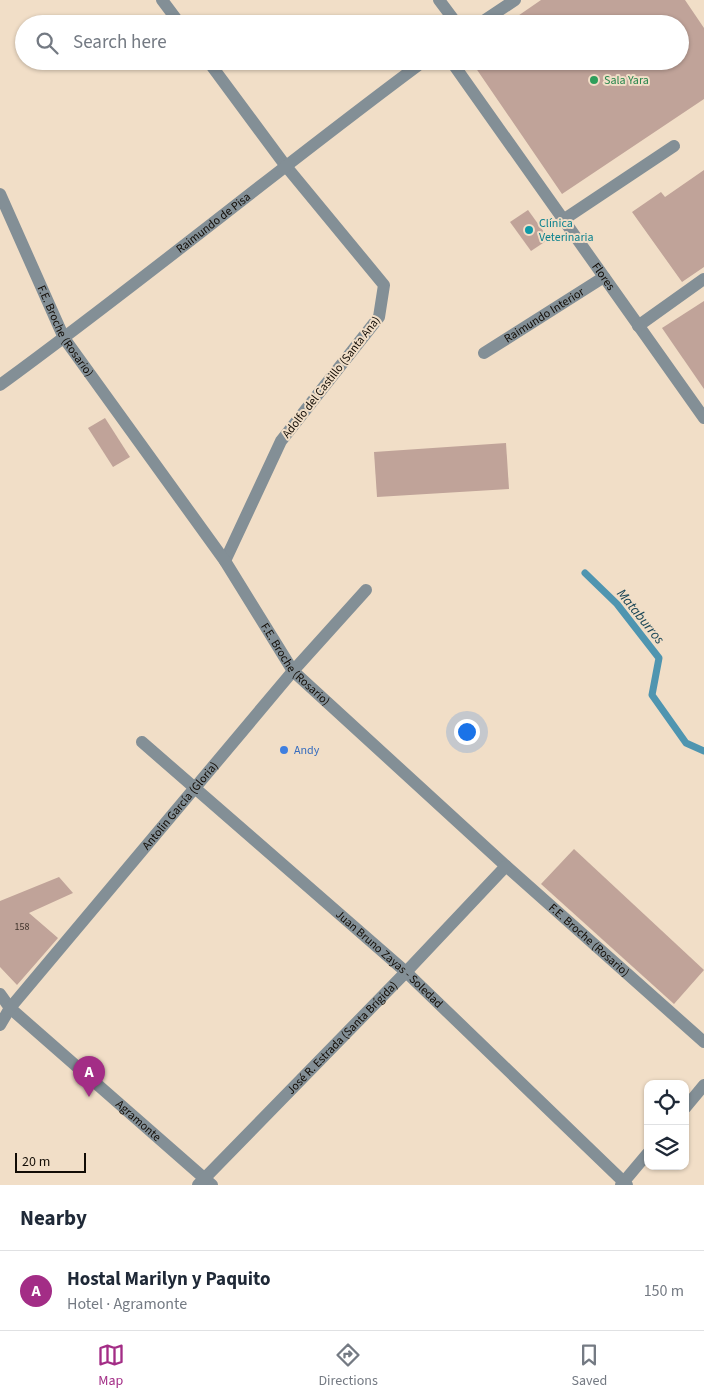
<!DOCTYPE html>
<html lang="en">
<head>
<meta charset="utf-8">
<style>
  :root { --surface:#fff; --page:#f6f6f7; --text:#1f2937; --muted:#747a83; --line:#e0e1e3; --accent:#a32d86 }
  body { margin:0; font-family:"Source Sans 3",sans-serif; background:var(--page); color:var(--text) }
  .controls { position:absolute; right:15px; bottom:15px; display:grid; overflow:hidden; border-radius:10px; box-shadow:0 1px 4px #0004 }
  .controls button { width:45px; height:45px; display:grid; place-items:center; padding:0; border:0; border-bottom:1px solid var(--line); background:var(--surface); color:var(--text); font:25px sans-serif }
  .scale { position:absolute; left:15px; bottom:12px; width:71px; box-sizing:border-box; padding-left:5px; border:2px solid #120c05; border-top:0; font-size:14px; line-height:18px; white-space:nowrap; color:#120c05; -webkit-text-stroke:4px #f1dec7; paint-order:stroke }
  .you { position:absolute; left:466px; top:731px; width:18px; height:18px; margin:-12px; border:4px solid #fff; border-radius:50%; background:#1a73e8; box-shadow:0 0 0 8px #1a73e833 }
  .badge { display:grid; place-items:center; width:32px; height:32px; border-radius:50%; background:var(--accent); color:#fff; font-size:16px; font-weight:700 }
  .pin { position:absolute; translate:-50% -41px; filter:drop-shadow(0 1px 2px #0008) }
  .pin::after { content:''; position:absolute; top:26px; width:18px; height:15px; background:inherit; clip-path:polygon(0 0,100% 0,50% 100%) }
  .list { margin:0; padding:0; list-style:none }
  h2 { display:flex; justify-content:space-between; align-items:center; height:65px; margin:0; padding:0 20px; font-size:21px }
  h2 small { font-size:16px; font-weight:400; color:var(--muted) }
  .list li { display:grid; grid-template-columns:32px 1fr auto; gap:15px; align-items:center; box-sizing:border-box; height:80px; padding:0 20px; border-top:1px solid var(--line) }
  .list b { display:block; font-size:19px; white-space:nowrap }
  .list p { margin:0; font-size:16px; white-space:nowrap; color:var(--muted) }
  .list em { font-size:16px; font-style:normal; color:var(--muted) }
  .icon { flex:none; width:28px; height:28px; fill:none; stroke:currentColor; stroke-width:2; stroke-linecap:round; stroke-linejoin:round }
  .map { position:relative; flex:none; width:704px; height:1185px; overflow:hidden }
  .search { position:absolute; background:var(--surface); box-shadow:0 1px 4px #0004; left:15px; right:15px; top:15px; height:55px; display:flex; align-items:center; gap:12px; box-sizing:border-box; padding:0 18px; border-radius:28px; color:var(--muted); font-size:19px }
  .sheet { height:145px; background:var(--surface) }
  nav { display:flex; justify-content:space-around; align-items:center; box-sizing:border-box; height:70px; border-top:1px solid var(--line); background:var(--surface); font-size:14px; color:var(--muted) }
  nav a { display:grid; justify-items:center; gap:2px }
  nav .on { color:var(--accent) }
  .map>svg:first-child { display:block }
</style>
</head>
<body>
<div class="map">
<svg width="704" height="1185" viewBox="0 0 704 1185">
  <rect width="100%" height="100%" fill="#f1dec7"/>
  <g fill="none" stroke-linecap="round" stroke-linejoin="round">
    <path stroke="#4f95b0" stroke-width="7" d="M585 573 617 604 659 658 652 695 686 743 704 751"/>
  </g>
  <g fill="#c0a399">
    <path d="M541 0H685L704 28V99L562 194 471 61H680V24H506Z"/>
    <path d="M704 170V267L682 282 632 212 661 192 665 197Z"/>
    <path d="M528 210 549 239 531 251 510 222Z"/>
    <path d="M704 301V389L662 328Z"/>
    <path d="M105 418 130 457 113 467 88 428Z"/>
    <path d="M506 443 509 489 377 497 374 452Z"/>
    <path d="M574 849 704 970 674 1004 541 884Z"/>
    <path d="M59 877 73 893 29 913 58 938 17 985 0 967V901Z"/>
  </g>
  <g fill="none" stroke-linecap="round" stroke-linejoin="round">
    <g stroke="#838f96" stroke-width="12">
      <path d="M162 0 180 24"/>
      <path d="M439 0 457 24"/>
      <path d="M479 24 515 0"/>
      <path d="M208 61 285 165 384 285 379 317 281 441 225 561"/>
      <path id="s1" d="M451 61 704 418"/>
      <path id="s2" d="M0 194 64 338 225 561 293 671 506 866 704 1042"/>
      <path d="M563 220 674 146"/>
      <path d="M638 326 704 279"/>
      <path id="s3" d="M484 353 604 277"/>
      <path id="s4" d="M0 385C144 280 281 167 424 61"/>
      <path id="s5" d="M142 742 406 972 627 1185"/>
      <path id="s6" d="M0 994 10 1008 212 1185"/>
      <path id="s7" d="M0 1025 10 1008 293 671 366 590"/>
      <path d="M685 1108 704 1085"/>
      <path id="s8" d="M198 1185 406 972 506 866"/>
      <path d="M621 1185 648 1153"/>
    </g>
  </g>
  <circle fill="#2e9e5b" stroke="#f1dec7" stroke-width="2" cx="594" cy="80" r="5"/>
  <circle fill="#0f9aa8" stroke="#f1dec7" stroke-width="2" cx="529" cy="230" r="5"/>
  <circle fill="#3f7fe0" stroke="#f1dec7" stroke-width="2" cx="284" cy="750" r="5"/>
  <g text-anchor="middle" stroke-width="4" stroke-linejoin="round" paint-order="stroke">
    <g font-size="10" fill="#3e322a">
      <text x="22" y="930">158</text>
    </g>
    <g font-size="12" fill="#27864d" stroke="#f1dec7" text-anchor="start">
      <text x="604" y="84">Sala Yara</text>
    </g>
    <g font-size="12" fill="#120c05" stroke="#f1dec7">
      <text dy="4" stroke="none"><textPath href="#s4" startOffset="268">Raimundo de Pisa</textPath></text>
      <text dy="4" stroke="none"><textPath href="#s1" startOffset="264">Flores</textPath></text>
      <text dy="4" stroke="none"><textPath href="#s3" startOffset="71">Raimundo Interior</textPath></text>
      <text dy="4" stroke="none"><textPath href="#s2" startOffset="152">F.E. Broche (Rosario)</textPath></text>
      <text transform="translate(331 377) rotate(-52)" y="4">Adolfo del Castillo (Santa Ana)</text>
      <text dy="4" stroke="none"><textPath href="#s2" startOffset="558">F.E. Broche (Rosario)</textPath></text>
      <text dy="4" stroke="none"><textPath href="#s7" startOffset="284">Antolin García (Gloria)</textPath></text>
      <text dy="4" stroke="none"><textPath href="#s2" startOffset="962">F.E. Broche (Rosario)</textPath></text>
      <text dy="4" stroke="none"><textPath href="#s5" startOffset="329">Juan Bruno Zayas - Soledad</textPath></text>
      <text dy="4" stroke="none"><textPath href="#s8" startOffset="206">José R. Estrada (Santa Brígida)</textPath></text>
      <text dy="4" stroke="none"><textPath href="#s6" startOffset="188">Agramonte</textPath></text>
    </g>
    <g font-size="12" fill="#0d838f" stroke="#f1dec7" text-anchor="start">
      <text x="539" y="227">Clínica<tspan x="539" dy="14">Veterinaria</tspan></text>
    </g>
    <g font-size="12" fill="#366cbe" stroke="#f1dec7" text-anchor="start">
      <text x="294" y="754">Andy</text>
    </g>
    <g font-size="14" font-style="italic" fill="#174455" stroke="#f1dec7">
      <text transform="translate(641 616) rotate(51)" y="5">Mataburros</text>
    </g>
  </g>
</svg>
<div class="controls">
<button><svg class="icon" aria-label="locate" viewBox="0 0 24 24"><circle cx="12" cy="12" r="6"/><path d="M12 2v4M12 18v4M2 12h4M18 12h4"/></svg></button>
<button><svg class="icon" aria-label="layers" viewBox="0 0 24 24"><path d="M12 4l9 5-9 5-9-5zM3 14l9 5 9-5"/></svg></button>
</div>
<div class="scale">20 m</div>
<div class="you"></div>
<div class="pin badge" style="left:89px;top:1097px">A</div>
<div class="search"><svg class="icon" aria-label="search" viewBox="0 0 24 24"><circle cx="10" cy="10" r="6"/><path d="M15 15l6 6"/></svg>Search here</div>
</div>
<section class="sheet">
<h2>Nearby<small></small></h2>
<ul class="list">
<li><span class="badge">A</span><div><b>Hostal Marilyn y Paquito</b><p>Hotel · Agramonte</p></div><em>150 m</em></li>
</ul>
</section>
<nav>
<a class="on"><svg class="icon" aria-label="map" viewBox="0 0 24 24"><path d="M3 6l6-2 6 2 6-2v14l-6 2-6-2-6 2zM9 4v14M15 6v14"/></svg>Map</a>
<a><svg class="icon" aria-label="directions" viewBox="0 0 24 24"><path d="M12 3l9 9-9 9-9-9zM9 14v-3h6M13 9l2 2-2 2"/></svg>Directions</a>
<a><svg class="icon" aria-label="saved" viewBox="0 0 24 24"><path d="M7 4h10v16l-5-4-5 4z"/></svg>Saved</a>
</nav>
</body>
</html>
